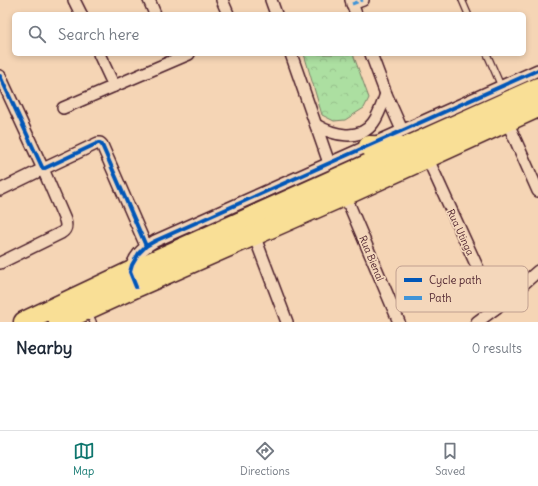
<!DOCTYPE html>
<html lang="en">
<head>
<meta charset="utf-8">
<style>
  :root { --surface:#fff; --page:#f6f6f7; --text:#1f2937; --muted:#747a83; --line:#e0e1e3; --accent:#0f766e }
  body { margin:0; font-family:Delius,sans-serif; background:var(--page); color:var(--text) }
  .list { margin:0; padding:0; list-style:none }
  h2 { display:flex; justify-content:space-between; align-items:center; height:52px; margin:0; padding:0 16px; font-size:17px }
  h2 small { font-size:13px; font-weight:400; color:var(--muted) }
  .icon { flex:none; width:22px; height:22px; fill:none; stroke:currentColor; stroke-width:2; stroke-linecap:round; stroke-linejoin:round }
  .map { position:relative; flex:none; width:538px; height:322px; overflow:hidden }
  .search { position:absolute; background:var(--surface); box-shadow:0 2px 6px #0003; left:12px; right:12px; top:12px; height:44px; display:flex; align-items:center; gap:10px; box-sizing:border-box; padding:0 14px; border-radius:6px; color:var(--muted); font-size:15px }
  .sheet { height:108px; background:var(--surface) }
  nav { display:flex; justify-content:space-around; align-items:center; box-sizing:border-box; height:56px; border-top:1px solid var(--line); background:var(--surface); font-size:11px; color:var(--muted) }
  nav a { display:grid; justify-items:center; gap:2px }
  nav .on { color:var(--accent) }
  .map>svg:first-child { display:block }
</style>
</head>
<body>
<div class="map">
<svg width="538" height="322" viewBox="0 0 538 322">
  <defs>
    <pattern id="forest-crowns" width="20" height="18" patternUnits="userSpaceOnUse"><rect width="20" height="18" fill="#acdfa1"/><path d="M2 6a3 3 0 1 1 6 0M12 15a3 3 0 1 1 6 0" fill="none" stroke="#96bf8b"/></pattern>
  </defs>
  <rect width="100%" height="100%" fill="#f5d5b5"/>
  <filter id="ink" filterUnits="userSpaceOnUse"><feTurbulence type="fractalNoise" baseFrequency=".025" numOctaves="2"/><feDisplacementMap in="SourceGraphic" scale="8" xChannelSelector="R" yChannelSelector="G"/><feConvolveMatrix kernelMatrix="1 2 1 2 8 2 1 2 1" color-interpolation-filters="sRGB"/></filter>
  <g filter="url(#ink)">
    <path fill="url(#forest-crowns)" stroke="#7b7f66" d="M304 54H353L369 98 364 108 345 120 334 121 322 115Z"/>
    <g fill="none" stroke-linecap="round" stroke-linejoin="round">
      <g stroke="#4a1f2b" stroke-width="8">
        <g id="lane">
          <path d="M462 0 468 14"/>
          <path d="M487 54 501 86"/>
          <path d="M88 311 93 322"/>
        </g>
      </g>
      <g stroke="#4a1f2b" stroke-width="14">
        <g id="street">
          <path d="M74 0 81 14"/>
          <path d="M149 0 155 14"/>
          <path d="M222 0 228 14"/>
          <path d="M271 0 276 14"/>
          <path d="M351 0 356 14"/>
          <path d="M352 4 363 0"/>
          <path d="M99 54 114 86"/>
          <path d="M291 54 329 163"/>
          <path d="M371 54 386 94 402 130"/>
          <path d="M0 76 43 169 98 143H100L102 145 146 246"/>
          <path d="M63 108 189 54"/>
          <path d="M507 121 538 191"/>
          <path d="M316 125C333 135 359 142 373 123 379 115 383 102 386 94"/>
          <path d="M427 157 496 308"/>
          <path d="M0 190 43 169 65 220C67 227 66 230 61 233L0 263"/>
          <path d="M345 195 399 322"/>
          <path d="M254 235 287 322"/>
          <path d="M130 272C134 256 141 249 155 241 283 185 410 126 538 70"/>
          <path d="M477 322 496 308 538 271"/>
        </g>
      </g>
      <g stroke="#4a1f2b" stroke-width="23">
        <g id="highway">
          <path d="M369 146 401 147"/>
          <path d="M24 322 130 272 538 88"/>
          <path d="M59 322 136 287 345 195 538 107"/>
        </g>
      </g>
      <use href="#lane" stroke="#f4d7bb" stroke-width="5.5"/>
      <use href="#street" stroke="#f4d7bb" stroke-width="11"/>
      <use href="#highway" stroke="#f9df96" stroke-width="20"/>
      <path stroke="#4194d7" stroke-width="3" stroke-dasharray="6 3" stroke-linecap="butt" d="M352 4 363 0"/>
      <g stroke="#f4d7bb" stroke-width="6">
        <g id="cycleway">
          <path d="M0 76 43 169 98 143H100L102 145 146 246"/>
          <path d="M136 287 130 272 132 265 139 253 146 246 155 241C283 185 410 126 538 70"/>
        </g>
      </g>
      <use href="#cycleway" stroke="#0057b8" stroke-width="4"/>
    </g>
  </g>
  <g text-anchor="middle" stroke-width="3.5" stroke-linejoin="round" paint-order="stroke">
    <g font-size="10" fill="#4a1f2b" stroke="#f4d7bb">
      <text transform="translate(461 232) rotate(65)" y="4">Rua Utinga</text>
      <text transform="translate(372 258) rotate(67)" y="4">Rua Bienal</text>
    </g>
  </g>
  <rect x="396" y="266" width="132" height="46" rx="6" fill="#f4d7bb" stroke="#c1a090" stroke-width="1"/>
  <rect x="404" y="278" width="18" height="4" fill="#0057b8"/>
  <rect x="404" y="296" width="18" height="4" fill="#4194d7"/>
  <g font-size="11" fill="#4a1f2b">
    <text x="429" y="284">Cycle path</text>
    <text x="429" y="302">Path</text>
  </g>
</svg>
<div class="search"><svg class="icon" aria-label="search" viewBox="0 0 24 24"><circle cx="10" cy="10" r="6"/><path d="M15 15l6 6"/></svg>Search here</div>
</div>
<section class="sheet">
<h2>Nearby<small>0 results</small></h2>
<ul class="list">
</ul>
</section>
<nav>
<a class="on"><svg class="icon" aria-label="map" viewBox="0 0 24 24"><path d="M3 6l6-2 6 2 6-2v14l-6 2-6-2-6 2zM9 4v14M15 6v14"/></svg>Map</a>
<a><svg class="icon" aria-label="directions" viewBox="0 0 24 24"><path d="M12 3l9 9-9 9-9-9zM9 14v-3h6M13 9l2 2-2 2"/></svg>Directions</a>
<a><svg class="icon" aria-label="saved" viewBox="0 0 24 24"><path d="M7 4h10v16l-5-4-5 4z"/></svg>Saved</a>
</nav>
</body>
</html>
